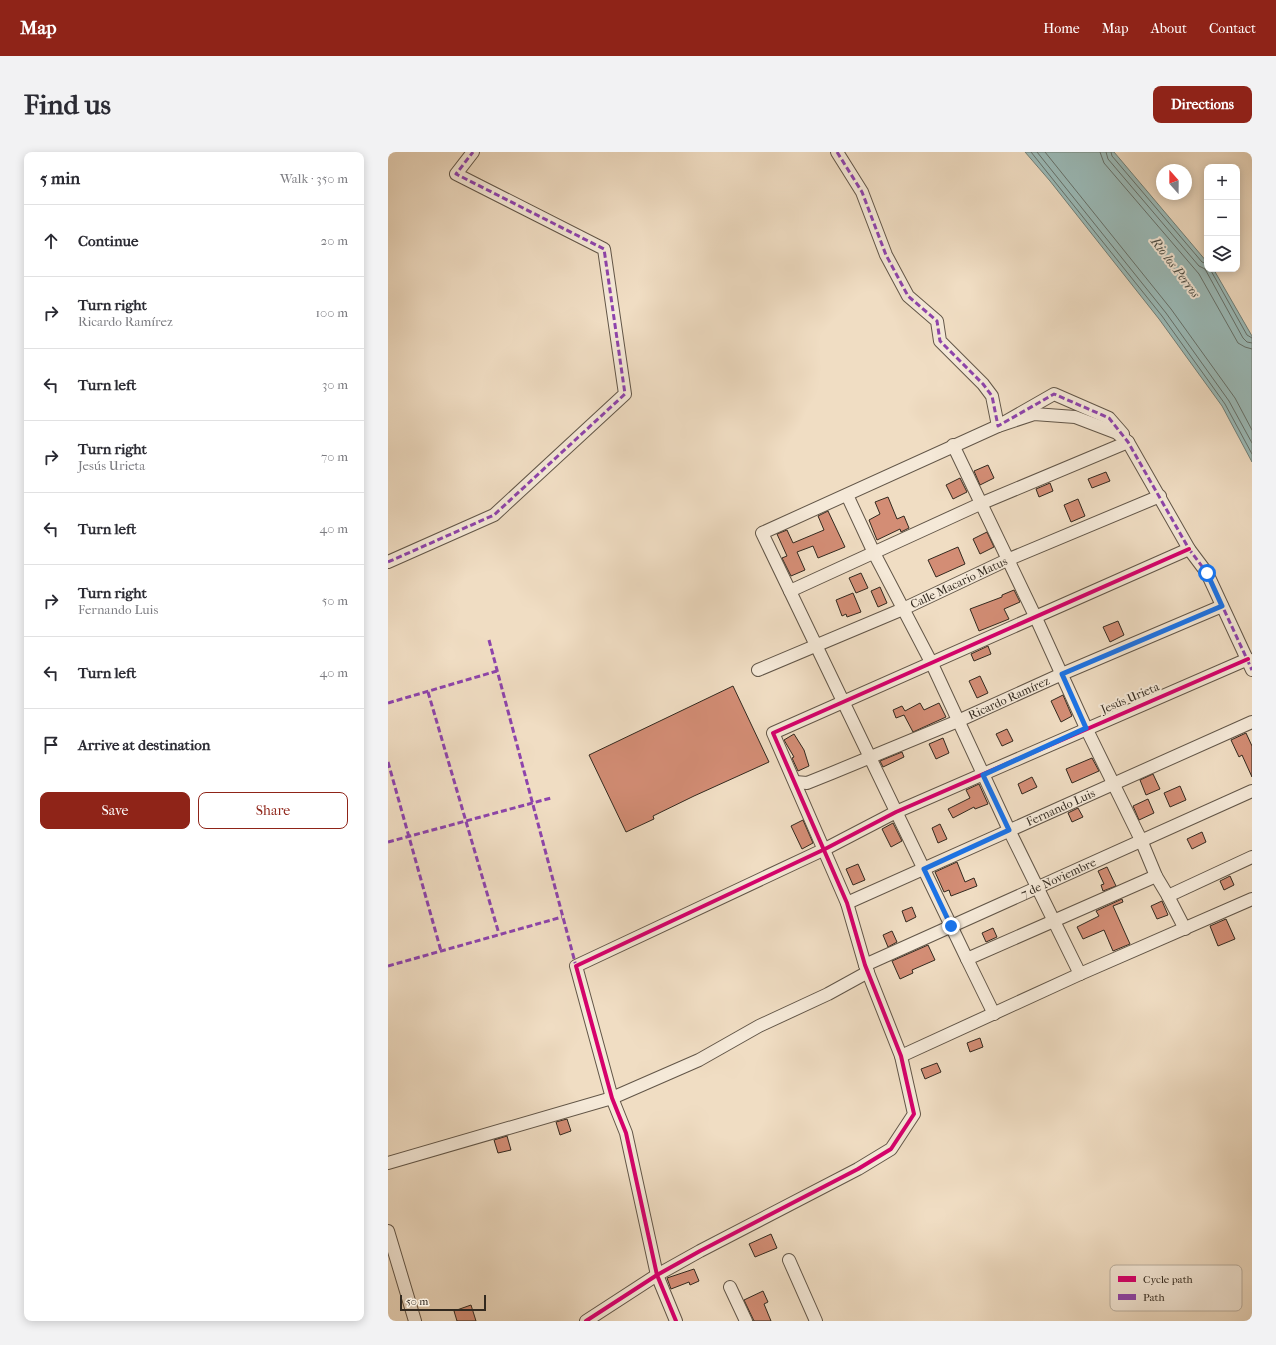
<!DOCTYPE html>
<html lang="en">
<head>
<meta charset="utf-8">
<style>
  :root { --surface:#fff; --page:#f2f2f3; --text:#2b2b33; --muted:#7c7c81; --line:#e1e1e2; --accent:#8f2418 }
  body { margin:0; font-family:"IM FELL French Canon",serif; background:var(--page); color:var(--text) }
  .controls { position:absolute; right:12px; top:12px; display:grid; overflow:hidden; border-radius:8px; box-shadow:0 2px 10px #0003 }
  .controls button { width:36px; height:36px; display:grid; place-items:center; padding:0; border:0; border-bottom:1px solid var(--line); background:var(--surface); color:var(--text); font:20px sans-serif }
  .compass { position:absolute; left:768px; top:12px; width:36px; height:36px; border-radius:50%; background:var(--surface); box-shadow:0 2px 10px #0003; rotate:339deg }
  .scale { position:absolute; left:12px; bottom:10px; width:86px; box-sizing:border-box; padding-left:4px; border:2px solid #32291f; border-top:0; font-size:11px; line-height:14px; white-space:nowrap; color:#32291f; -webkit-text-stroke:3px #f5e9d8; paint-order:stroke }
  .stop { position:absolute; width:12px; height:12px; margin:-9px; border:3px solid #1a73e8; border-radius:50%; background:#fff }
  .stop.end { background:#1a73e8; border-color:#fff; box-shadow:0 1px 4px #0008 }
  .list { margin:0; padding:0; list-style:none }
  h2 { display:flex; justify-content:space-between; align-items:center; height:52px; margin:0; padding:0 16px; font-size:17px }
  h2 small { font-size:13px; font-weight:400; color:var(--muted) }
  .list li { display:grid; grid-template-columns:26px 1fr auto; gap:12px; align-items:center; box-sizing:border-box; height:72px; padding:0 16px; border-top:1px solid var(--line) }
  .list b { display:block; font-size:15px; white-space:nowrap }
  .list p { margin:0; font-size:13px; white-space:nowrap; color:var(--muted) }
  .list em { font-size:13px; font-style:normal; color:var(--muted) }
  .actions { display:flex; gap:8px; padding:12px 16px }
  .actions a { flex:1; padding:9px 0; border:1px solid var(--accent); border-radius:8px; text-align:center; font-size:14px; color:var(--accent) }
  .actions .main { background:var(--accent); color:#fff }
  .icon { flex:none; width:22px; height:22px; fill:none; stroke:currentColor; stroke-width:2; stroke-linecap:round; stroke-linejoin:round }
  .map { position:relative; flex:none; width:864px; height:1169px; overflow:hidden; border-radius:8px }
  header { display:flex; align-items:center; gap:24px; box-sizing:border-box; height:56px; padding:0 20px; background:var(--accent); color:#fff }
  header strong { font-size:19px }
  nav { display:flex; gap:22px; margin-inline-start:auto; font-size:14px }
  .intro { display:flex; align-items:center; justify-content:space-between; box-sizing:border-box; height:96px; padding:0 24px }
  h1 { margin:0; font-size:28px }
  .button { padding:10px 18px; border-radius:8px; background:var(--accent); color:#fff; font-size:14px; font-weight:700 }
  main { display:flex; gap:24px; padding:0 24px }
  aside { flex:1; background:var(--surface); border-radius:8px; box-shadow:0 2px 10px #0003 }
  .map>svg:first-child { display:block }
</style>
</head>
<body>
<header>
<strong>Map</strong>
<nav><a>Home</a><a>Map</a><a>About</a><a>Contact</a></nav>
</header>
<div class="intro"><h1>Find us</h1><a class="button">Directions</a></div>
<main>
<aside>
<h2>5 min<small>Walk · 350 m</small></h2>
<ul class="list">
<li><svg class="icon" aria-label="ahead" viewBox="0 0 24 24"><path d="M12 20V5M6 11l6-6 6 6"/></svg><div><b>Continue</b></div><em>20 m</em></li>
<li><svg class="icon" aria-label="right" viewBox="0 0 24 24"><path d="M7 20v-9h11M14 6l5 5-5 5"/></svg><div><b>Turn right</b><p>Ricardo Ramírez</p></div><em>100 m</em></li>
<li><svg class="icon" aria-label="left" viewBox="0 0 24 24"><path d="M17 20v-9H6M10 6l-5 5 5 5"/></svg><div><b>Turn left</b></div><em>30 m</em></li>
<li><svg class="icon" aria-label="right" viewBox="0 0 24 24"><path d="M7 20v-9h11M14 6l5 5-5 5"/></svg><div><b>Turn right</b><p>Jesús Urieta</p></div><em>70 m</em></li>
<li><svg class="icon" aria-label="left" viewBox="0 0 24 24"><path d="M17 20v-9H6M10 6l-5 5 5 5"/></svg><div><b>Turn left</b></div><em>40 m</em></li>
<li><svg class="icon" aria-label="right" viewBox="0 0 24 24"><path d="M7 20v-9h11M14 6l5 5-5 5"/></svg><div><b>Turn right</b><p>Fernando Luis</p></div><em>50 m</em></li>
<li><svg class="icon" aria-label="left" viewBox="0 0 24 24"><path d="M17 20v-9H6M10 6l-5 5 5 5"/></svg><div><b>Turn left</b></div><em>40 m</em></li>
<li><svg class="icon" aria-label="arrive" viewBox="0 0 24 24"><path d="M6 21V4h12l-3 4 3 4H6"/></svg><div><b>Arrive at destination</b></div></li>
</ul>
<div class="actions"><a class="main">Save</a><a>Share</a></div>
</aside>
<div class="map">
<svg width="864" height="1169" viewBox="0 0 864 1169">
  <rect width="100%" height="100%" fill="#f0ddc3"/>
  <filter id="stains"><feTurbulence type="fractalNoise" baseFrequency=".005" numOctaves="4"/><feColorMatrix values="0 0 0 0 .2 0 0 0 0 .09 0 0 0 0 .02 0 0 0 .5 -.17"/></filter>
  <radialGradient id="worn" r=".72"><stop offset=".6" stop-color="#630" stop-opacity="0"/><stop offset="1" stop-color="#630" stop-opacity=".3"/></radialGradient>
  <path fill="#9bbbb9" stroke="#71817b" d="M637 0H726L819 110V117L826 118 864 184V310L834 254 771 167 662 29Z"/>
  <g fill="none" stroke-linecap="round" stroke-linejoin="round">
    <g stroke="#66726c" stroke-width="1">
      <path d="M643 0 774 164 837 252 864 302"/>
      <path d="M649 0 778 161 841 249 864 291"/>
      <path d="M657 0 783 157 847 246 864 278"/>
      <path d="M712 0 716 11 811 122 850 191 857 195 864 197"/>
      <path d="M718 0 720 7 811 114 817 117 855 186 859 190 864 191"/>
      <path d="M723 0 724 4 814 110 819 112"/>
      <path d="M822 117 859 183 864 186"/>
    </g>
  </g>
  <g fill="#d38d75" stroke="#32291f">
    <path d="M600 313 606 326 592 333 586 319Z"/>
    <path d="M718 320 722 329 704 336 700 327Z"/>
    <path d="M572 326 579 340 565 347 558 333Z"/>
    <path d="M662 331 665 339 651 345 648 337Z"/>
    <path d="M500 345 509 367 516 364 521 376 513 380 512 377 489 388 481 368 492 362 487 350Z"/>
    <path d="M690 347 697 364 683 370 676 353Z"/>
    <path d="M440 359 457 395 430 406 425 394 409 400 417 418 403 424 394 406 399 404 389 382 399 378 405 391 436 378 430 364Z"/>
    <path d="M599 380 606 395 592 402 585 387Z"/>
    <path d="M570 395 577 412 548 425 540 408Z"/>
    <path d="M473 421 480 436 468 441 461 426Z"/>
    <path d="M492 435 499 451 490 455 483 439Z"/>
    <path d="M626 438 632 450 616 457 621 467 591 479 582 457 614 445V443Z"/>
    <path d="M465 441 473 460 459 465 458 462 454 464 448 448Z"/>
    <path d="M730 469 736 483 722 490 715 475Z"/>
    <path d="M600 494 603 502 586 509 583 502Z"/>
    <path d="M592 524 600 541 589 546 581 529Z"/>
    <path d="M345 534 381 610 306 644 265 664 266 667 238 680 201 603Z"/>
    <path d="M675 543 684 564 673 570 663 549Z"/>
    <path d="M532 551 536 558 551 551 558 565 525 580 516 563 508 566 505 558 514 554 517 559Z"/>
    <path d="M619 577 625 589 614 594 608 582Z"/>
    <path d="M858 581 864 594V625L854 603 851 605 843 588Z"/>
    <path d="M406 582 416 598 421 614 410 619 404 606 406 605 396 588Z"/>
    <path d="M555 586 561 601 548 607 541 592Z"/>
    <path d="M514 600 516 605 495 615 492 609Z"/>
    <path d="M704 606 711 619 684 631 678 617Z"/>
    <path d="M765 622 772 637 758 643 752 628Z"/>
    <path d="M644 625 649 635 634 642 630 632Z"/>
    <path d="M591 632 600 652 587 657 586 655 565 666 560 657 582 646 578 638Z"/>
    <path d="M792 634 798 648 782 655 776 641Z"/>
    <path d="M760 647 766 661 751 668 745 654Z"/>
    <path d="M690 656 695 665 684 670 680 661Z"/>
    <path d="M415 668 425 691 414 697 403 674Z"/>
    <path d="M505 671 514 689 503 695 494 677Z"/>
    <path d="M552 672 559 687 550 691 544 676Z"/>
    <path d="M814 680 818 690 804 697 799 687Z"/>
    <path d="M569 710 577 730 586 726 589 734 563 744 561 738 556 740 547 720Z"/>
    <path d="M470 712 477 728 465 733 458 717Z"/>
    <path d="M719 715 728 734 715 739 713 733 716 732 710 719Z"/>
    <path d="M842 724 846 733 836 738 832 729Z"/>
    <path d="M734 747 735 750 725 754 742 792 725 799 716 778 695 787 689 775 711 764 708 759Z"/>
    <path d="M774 749 780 763 769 767 763 754Z"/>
    <path d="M524 755 528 765 518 770 514 759Z"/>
    <path d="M838 767 847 787 830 794 822 774Z"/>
    <path d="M605 776 609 785 598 790 594 781Z"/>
    <path d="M504 779 509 790 500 795 495 783Z"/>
    <path d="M540 793 547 808 524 818 525 821 512 827 504 809Z"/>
    <path d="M592 886 595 895 582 900 579 891Z"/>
    <path d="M549 911 553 920 537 927 533 917Z"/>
    <path d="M179 967 183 979 172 983 168 970Z"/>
    <path d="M119 984 123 998 110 1001 106 988Z"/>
    <path d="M383 1082 389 1096 367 1105 361 1092Z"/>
    <path d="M306 1117 311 1129 302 1133 301 1130 283 1137 279 1126Z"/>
    <path d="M375 1139 380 1150 376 1152 383 1169H366L356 1148Z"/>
    <path d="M83 1153 88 1169H69L66 1159Z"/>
  </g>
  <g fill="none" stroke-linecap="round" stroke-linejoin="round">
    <g stroke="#625648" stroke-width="14">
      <g id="minor">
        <path d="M449 0 474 40 498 103 520 144 549 169 552 189 595 232 604 244 610 274 666 242 721 266 735 282"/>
        <path d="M565 293 648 466 698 576 753 688 768 724 780 744 797 777"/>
        <path d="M459 343 486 401 544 512 621 678 692 822"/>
        <path d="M0 410 106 363 237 242 216 97 68 22 85 0"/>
        <path d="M402 439 592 352 740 290"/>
        <path id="s1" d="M370 518 515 457 619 408 772 344"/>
        <path id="s2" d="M407 630 419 631 444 621 570 569 674 522 834 454"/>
        <path d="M780 744 864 705"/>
        <path id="s3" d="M459 751 864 570"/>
        <path d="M579 807 374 381 610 274 646 262 687 265 729 281 740 290 801 397 819 421 864 518"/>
        <path id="s4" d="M477 813 864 639"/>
        <path d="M606 862 579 807 768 724"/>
        <path d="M513 904 692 822 864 747"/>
        <path d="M0 1011 224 946 311 908 371 874 440 842 480 820"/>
        <path d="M0 1079 27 1169"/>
        <path d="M401 1108 428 1169"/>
        <path d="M342 1135 358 1169"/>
        <path d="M198 1169 269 1123 312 1099 470 1017 503 997 526 962 513 904 477 813 459 751 385 581 801 397"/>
        <path d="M288 1169 269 1123 238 981 224 946 188 814 437 697 508 660 860 507"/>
      </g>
    </g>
    <use href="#minor" stroke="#f5e9d8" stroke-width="12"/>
    <g stroke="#8e44ad" stroke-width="3" stroke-dasharray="6 3" stroke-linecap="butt">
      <path d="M449 0 474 40 498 103 520 144 549 169 552 189 595 232 604 244 610 274 666 242 721 266 740 290 801 397 819 421 864 518"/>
      <path d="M0 410 106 363 237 242 216 97 68 22 85 0"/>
      <path d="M101 488 188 814"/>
      <path d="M40 540 111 782"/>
      <path d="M0 551 109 519"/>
      <path d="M0 610 53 799"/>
      <path d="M0 690 163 646"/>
      <path d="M0 814 174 765"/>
    </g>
    <g stroke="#f5e9d8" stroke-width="6">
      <g id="cycleway">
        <path d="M198 1169 269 1123 312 1099 470 1017 503 997 526 962 513 904 477 813 459 751 385 581 801 397"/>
        <path d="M288 1169 269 1123 238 981 224 946 188 814 437 697 508 660 860 507"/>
      </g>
    </g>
    <use href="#cycleway" stroke="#d6006c" stroke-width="4"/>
  </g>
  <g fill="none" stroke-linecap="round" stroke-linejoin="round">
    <path stroke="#1a73e8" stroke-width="5" d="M563 774 536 717 621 678 595 623 698 576 674 522 834 454 819 421"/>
  </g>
  <g text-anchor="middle" stroke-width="4" stroke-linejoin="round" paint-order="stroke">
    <g font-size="12" fill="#32291f" stroke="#f5e9d8">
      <text dy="4" stroke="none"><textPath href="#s1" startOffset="219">Calle Macario Matus</textPath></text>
      <text dy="4" stroke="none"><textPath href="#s2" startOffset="231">Ricardo Ramírez</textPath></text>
      <text transform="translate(742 546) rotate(-23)" y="4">Jesús Urieta</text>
      <text dy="4" stroke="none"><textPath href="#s3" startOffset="234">Fernando Luis</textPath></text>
      <text dy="4" stroke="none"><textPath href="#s4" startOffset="212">7 de Noviembre</textPath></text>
    </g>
    <g font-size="13" font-style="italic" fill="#4c4e46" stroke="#f5e9d8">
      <text transform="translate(788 115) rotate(53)" y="5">Rio los Perros</text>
    </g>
  </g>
  <rect x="722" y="1113" width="132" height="46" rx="6" fill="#f5e9d8" stroke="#baafa0" stroke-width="1"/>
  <rect x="730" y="1124" width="18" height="6" fill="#d6006c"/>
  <rect x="730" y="1142" width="18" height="6" fill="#8e44ad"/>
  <g font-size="11" fill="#32291f">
    <text x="755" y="1131">Cycle path</text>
    <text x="755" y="1149">Path</text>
  </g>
  <rect width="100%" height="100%" filter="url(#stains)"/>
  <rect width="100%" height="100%" fill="url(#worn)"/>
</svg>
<div class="controls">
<button>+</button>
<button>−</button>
<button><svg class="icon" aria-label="layers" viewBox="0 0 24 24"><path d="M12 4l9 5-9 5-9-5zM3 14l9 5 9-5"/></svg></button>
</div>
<svg class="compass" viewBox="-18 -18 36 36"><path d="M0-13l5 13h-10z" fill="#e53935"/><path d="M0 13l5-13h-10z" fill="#7c7c81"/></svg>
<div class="scale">50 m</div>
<div class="stop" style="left:819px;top:421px"></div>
<div class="stop end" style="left:563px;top:774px"></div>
</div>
</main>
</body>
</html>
